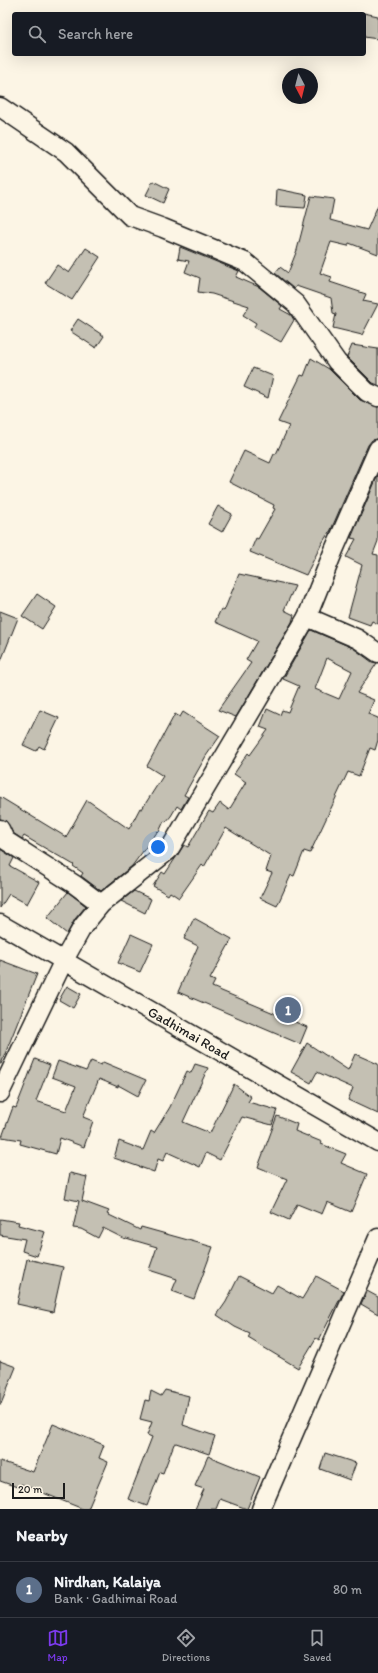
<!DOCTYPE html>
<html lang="en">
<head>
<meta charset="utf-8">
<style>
  :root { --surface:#171b24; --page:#20242c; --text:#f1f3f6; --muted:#9ea1a6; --line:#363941; --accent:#7c3aed }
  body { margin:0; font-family:Itim,sans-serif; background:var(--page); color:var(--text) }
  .compass { position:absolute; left:282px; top:68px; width:36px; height:36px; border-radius:50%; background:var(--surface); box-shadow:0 4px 16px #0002; rotate:173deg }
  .scale { position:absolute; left:12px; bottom:10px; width:53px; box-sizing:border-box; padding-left:4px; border:2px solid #1c1c1c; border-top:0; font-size:11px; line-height:14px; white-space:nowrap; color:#1c1c1c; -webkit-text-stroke:3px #fcf5e5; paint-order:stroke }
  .you { position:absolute; left:158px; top:847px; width:14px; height:14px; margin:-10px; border:3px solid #fff; border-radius:50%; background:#1a73e8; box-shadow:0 0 0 6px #1a73e833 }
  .badge { display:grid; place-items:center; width:26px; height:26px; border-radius:50%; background:var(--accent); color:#fff; font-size:13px; font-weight:700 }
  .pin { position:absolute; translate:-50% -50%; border:2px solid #fff; box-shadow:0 1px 4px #0006 }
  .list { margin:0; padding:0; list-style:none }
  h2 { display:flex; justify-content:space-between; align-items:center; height:52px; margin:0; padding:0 16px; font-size:17px }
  h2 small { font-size:13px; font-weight:400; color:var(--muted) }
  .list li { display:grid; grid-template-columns:26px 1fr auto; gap:12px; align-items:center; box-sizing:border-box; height:56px; padding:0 16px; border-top:1px solid var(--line) }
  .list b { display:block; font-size:15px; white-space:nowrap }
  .list p { margin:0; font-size:13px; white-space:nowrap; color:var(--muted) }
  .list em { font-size:13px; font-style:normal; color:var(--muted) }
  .icon { flex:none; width:22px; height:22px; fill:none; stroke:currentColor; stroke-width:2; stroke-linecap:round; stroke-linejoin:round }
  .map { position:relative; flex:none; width:378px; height:1509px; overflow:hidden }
  .search { position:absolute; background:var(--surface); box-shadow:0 4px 16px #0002; left:12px; right:12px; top:12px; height:44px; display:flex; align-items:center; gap:10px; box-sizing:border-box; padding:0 14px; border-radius:4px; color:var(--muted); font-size:15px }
  .sheet { height:108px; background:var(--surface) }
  nav { display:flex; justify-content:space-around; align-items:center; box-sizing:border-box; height:56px; border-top:1px solid var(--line); background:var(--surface); font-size:11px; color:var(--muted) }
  nav a { display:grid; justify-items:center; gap:2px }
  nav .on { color:var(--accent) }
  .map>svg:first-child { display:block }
</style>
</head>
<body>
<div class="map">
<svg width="378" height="1509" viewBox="0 0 378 1509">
  <rect width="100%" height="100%" fill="#fcf5e5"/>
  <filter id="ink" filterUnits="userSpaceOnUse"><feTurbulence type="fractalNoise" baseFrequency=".025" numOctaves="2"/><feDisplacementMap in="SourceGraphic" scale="8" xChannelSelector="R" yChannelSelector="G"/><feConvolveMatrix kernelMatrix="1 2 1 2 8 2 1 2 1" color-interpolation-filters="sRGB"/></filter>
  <g filter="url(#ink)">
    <g fill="#c4c0b3" stroke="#1c1c1c" fill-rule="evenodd">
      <path d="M364 13 378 16V39L364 37Z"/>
      <path d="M153 181 169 189 163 203 146 195Z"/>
      <path d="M277 189 307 195 305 208 276 206Z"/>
      <path d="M311 196 334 199 330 220 367 230 378 205V254L349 243 348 246 331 242 320 273 332 277 330 282 366 294 363 301 378 304 362 335 333 328 336 314 333 313 331 298 296 286 294 289 275 273 280 267 288 273 297 250Z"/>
      <path d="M180 247 239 271 236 277 259 287 282 306 280 309 291 315 294 320 281 342 254 327 256 323 243 315 249 306 212 294 198 292 200 278 185 272 189 261 178 259Z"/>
      <path d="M86 248 100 257 72 300 45 283 57 265 69 273Z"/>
      <path d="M78 319 104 336 96 348 70 331Z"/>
      <path d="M352 345 378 349V385L373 383 347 357Z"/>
      <path d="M311 358 329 369 360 400 378 407V439L372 440 368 445 330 532H329L321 545 306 575 250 552 256 538 258 539 275 509 273 508 274 505 229 482 244 451 270 463 274 454H276L289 426 278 422 301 375 304 376Z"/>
      <path d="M253 368 273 376 268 398 244 387Z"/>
      <path d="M378 475V541L373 554 378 555V624L372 621 370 625 348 617 362 565 346 557 356 539 351 538Z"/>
      <path d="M218 506 232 514 222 532 208 524Z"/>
      <path d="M239 574 295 586 284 610 294 615 292 622 236 717 218 710 251 663 246 660 257 641 215 622 221 609 224 611Z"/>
      <path d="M37 594 56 607 42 629 22 616Z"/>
      <path d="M0 611 18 618 1 661 0 660Z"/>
      <path d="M311 630 353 648 372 662 377 663 357 693 374 700 368 714 378 718V740L375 750 370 748 359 776 348 772 310 853 304 851 294 876 291 875 277 906 260 898 272 873 266 871 271 856 226 828 204 867 202 865 179 898 170 892 168 895 153 886 162 872 165 874 184 845 188 847 209 811 213 813 220 803 229 810 246 782 234 774 248 753 250 755 268 730 260 727 267 709 280 715 282 710 288 712 299 686 283 679ZM327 658 352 671 339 699 315 689Z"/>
      <path d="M40 710 59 718 44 749 39 746 36 751 23 745Z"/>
      <path d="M183 712 220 736 206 756 184 795 188 797 181 809 177 806 171 816 166 822 164 821 159 832 158 831 132 866 101 891 81 876 83 873 73 866 74 865 24 836 22 839 13 833 6 821 0 819V797L66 837 87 800 129 829 140 808 142 809 163 776 147 766 175 714 180 717Z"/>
      <path d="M0 849 14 858 10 866 39 882 27 904 9 894 0 908Z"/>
      <path d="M134 891 151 899 145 913 121 901Z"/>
      <path d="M68 892 86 906 75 919 67 934 47 918Z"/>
      <path d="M194 918 232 939 210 979 215 981 212 987 307 1027 300 1044 178 992 198 946 184 939Z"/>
      <path d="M131 934 153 944 140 972 118 963Z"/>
      <path d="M0 960 37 974 1 1064H0Z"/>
      <path d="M67 986 81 994 73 1008 59 1000Z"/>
      <path d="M307 1043 348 1070 355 1054 378 1064V1114L348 1100 353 1088 317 1072 311 1083 291 1072Z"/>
      <path d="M35 1059 50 1065 36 1101 66 1111 76 1086 52 1077 58 1061 86 1071 91 1061 101 1065 103 1062 146 1080 138 1096 118 1085V1087L99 1079 83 1117 93 1121 84 1147 60 1138 56 1154 20 1144 21 1140 2 1137 13 1107 16 1108Z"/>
      <path d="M195 1064 208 1068 183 1122 210 1133 234 1084 251 1097 248 1102 277 1110 272 1125 242 1117 220 1160 206 1153 200 1167 167 1152 163 1161 158 1159 154 1172 114 1158 119 1141 143 1150 151 1131 154 1133 170 1107 187 1071 191 1073Z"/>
      <path d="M277 1116 297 1124 295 1131 322 1142 321 1144 346 1154 341 1163 367 1174 351 1212 327 1202 322 1214 297 1204 289 1220 271 1212 287 1179 258 1167Z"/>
      <path d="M70 1173 87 1177 82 1201 109 1211 107 1214 140 1230 141 1227 213 1247 194 1299 172 1291 177 1279 149 1270 157 1247 126 1238 125 1239 103 1228 98 1238 81 1229 73 1228 79 1201 65 1198Z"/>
      <path d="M0 1219 19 1222 18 1225 45 1232 37 1256 22 1251 25 1239 0 1235Z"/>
      <path d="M27 1259 63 1267 53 1312 17 1304Z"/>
      <path d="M239 1276 272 1293 277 1285 302 1299 316 1276 344 1291 319 1340 316 1338 298 1368 248 1338 250 1334 235 1327 217 1315 226 1302Z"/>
      <path d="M367 1291 378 1297V1314L361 1304Z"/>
      <path d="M0 1361 16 1367 1 1404H0Z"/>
      <path d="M165 1390 189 1396 183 1425 215 1436 209 1454 176 1443 174 1444 163 1473 160 1472 147 1506 128 1499 152 1437 147 1435 152 1422 140 1419 145 1400 149 1401 151 1391 161 1396Z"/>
      <path d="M53 1424 104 1445 99 1458 108 1462 88 1509H83L21 1484 20 1488 0 1481V1461L33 1472Z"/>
      <path d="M325 1453 356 1463 350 1480 320 1469Z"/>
      <path d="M208 1456 260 1477 247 1509 220 1499 216 1509H195L204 1489 195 1486Z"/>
    </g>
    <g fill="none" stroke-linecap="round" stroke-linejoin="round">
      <g stroke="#1c1c1c" stroke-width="21">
        <g id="minor">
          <path d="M0 107 66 152 130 216 163 228 245 262 296 304 337 362 367 392 378 397"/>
          <path d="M307 617 358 639 378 653"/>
          <path d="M0 829 5 840 74 884 101 904"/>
          <path d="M0 924 378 1142"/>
          <path d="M0 1093 64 960 83 926 101 904 169 850 307 617 334 550 378 449"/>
          <path d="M261 1509 378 1238"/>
        </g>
      </g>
      <use href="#minor" stroke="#fcf5e5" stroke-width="18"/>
    </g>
  </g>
  <g text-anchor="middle" stroke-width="3.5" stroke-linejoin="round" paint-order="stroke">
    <g font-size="14" fill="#1c1c1c" stroke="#fcf5e5">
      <text transform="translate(189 1033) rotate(30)" y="5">Gadhimai Road</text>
    </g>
  </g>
</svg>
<svg class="compass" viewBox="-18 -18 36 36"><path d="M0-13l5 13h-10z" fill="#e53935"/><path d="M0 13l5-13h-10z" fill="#9ea1a6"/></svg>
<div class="scale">20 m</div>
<div class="you"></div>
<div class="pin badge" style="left:288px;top:1010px;background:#5c6f8a">1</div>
<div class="search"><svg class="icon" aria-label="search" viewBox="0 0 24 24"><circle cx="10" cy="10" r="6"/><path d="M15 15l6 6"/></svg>Search here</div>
</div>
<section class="sheet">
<h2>Nearby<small></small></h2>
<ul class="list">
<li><span class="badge" style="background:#5c6f8a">1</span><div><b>Nirdhan, Kalaiya</b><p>Bank · Gadhimai Road</p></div><em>80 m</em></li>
</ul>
</section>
<nav>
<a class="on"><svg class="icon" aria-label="map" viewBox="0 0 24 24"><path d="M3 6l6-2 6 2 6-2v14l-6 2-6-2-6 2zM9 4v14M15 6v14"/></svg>Map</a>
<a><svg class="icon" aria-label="directions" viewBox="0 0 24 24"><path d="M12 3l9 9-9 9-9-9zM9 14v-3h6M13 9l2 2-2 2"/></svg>Directions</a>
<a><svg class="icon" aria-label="saved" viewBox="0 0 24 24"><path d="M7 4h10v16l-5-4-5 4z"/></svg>Saved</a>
</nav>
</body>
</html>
